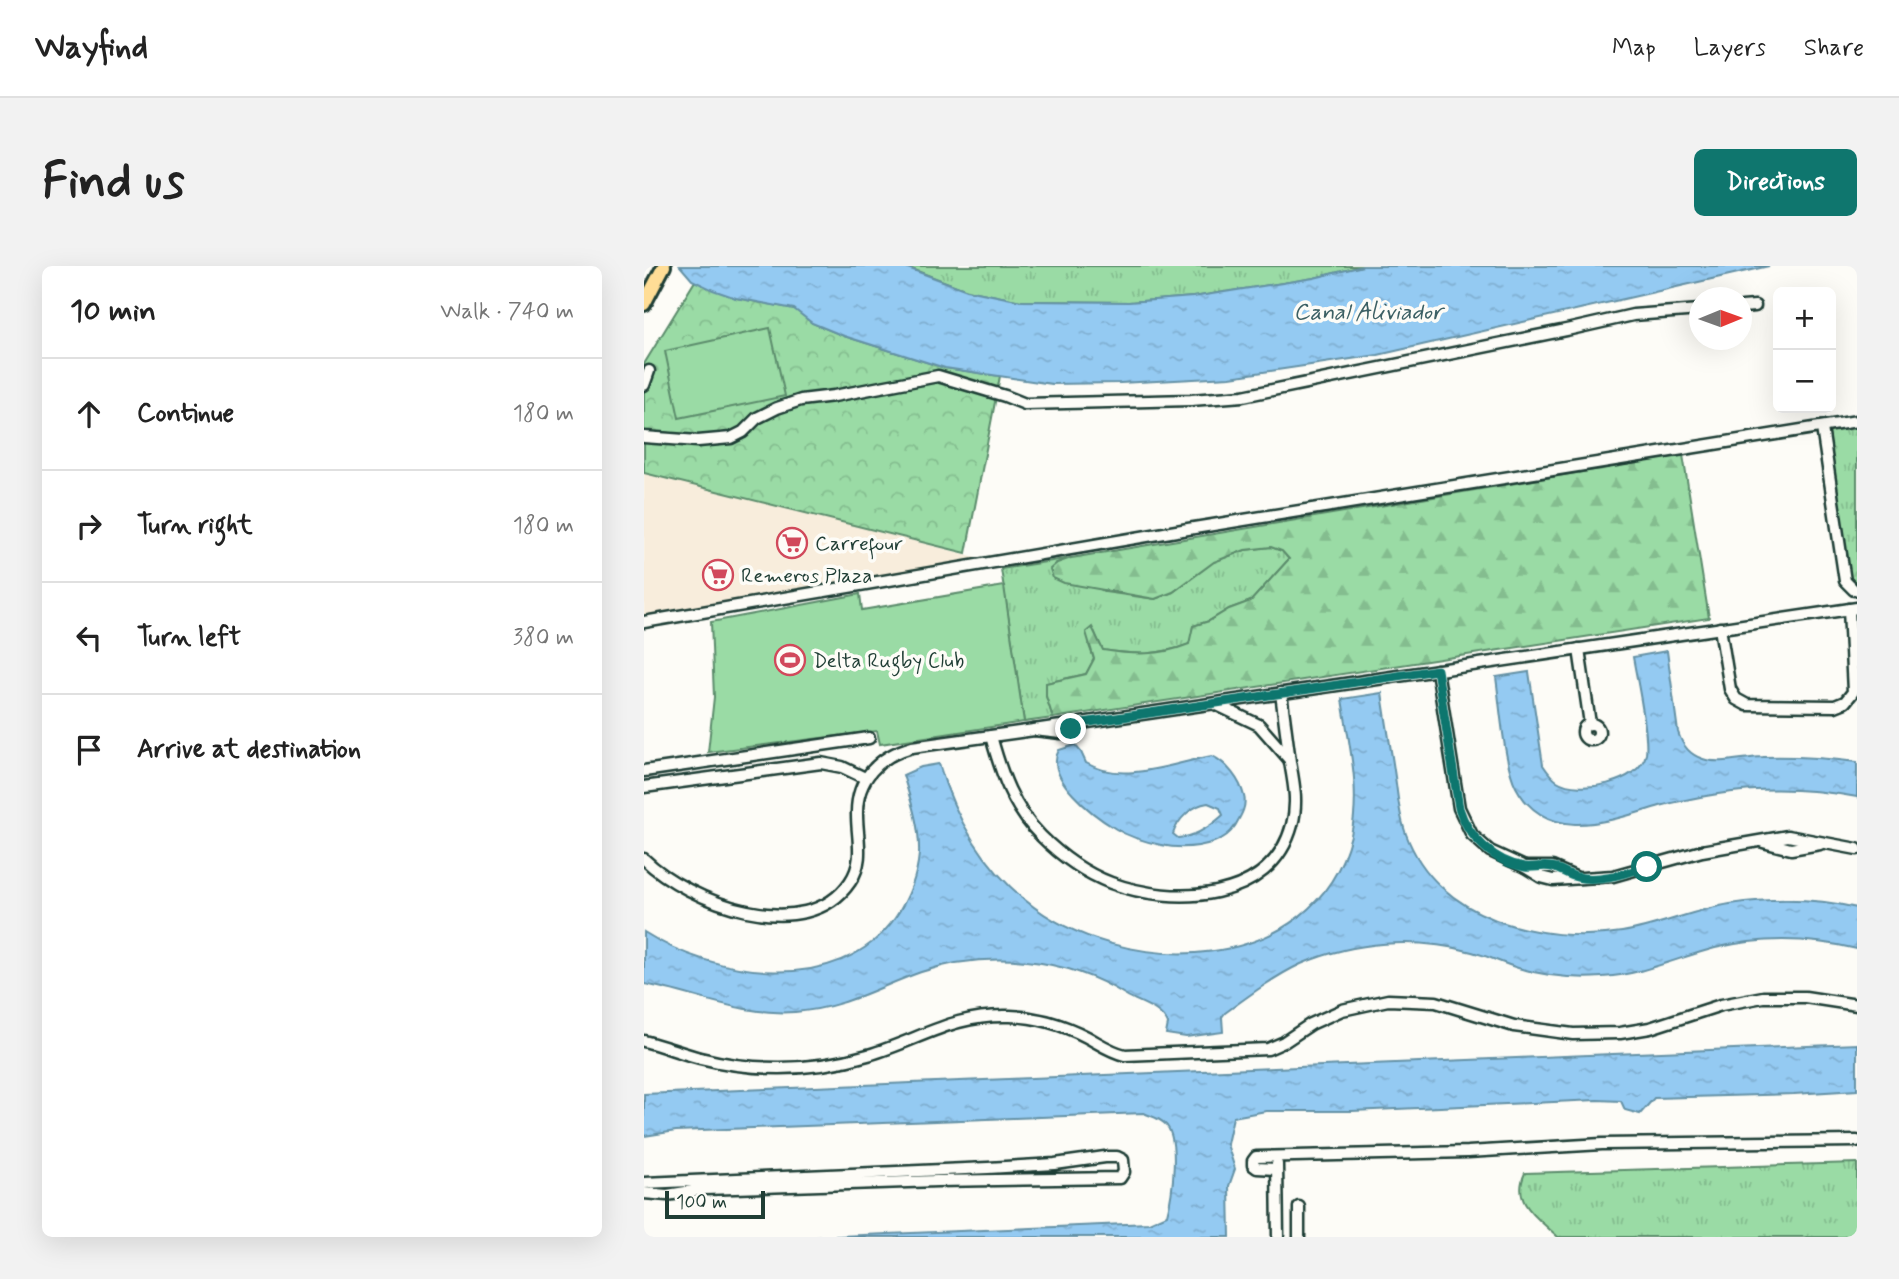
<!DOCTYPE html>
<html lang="en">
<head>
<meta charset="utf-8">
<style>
  :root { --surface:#fff; --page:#f2f2f2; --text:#222; --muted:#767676; --line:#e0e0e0; --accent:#0f766e }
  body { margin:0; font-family:Mynerve,sans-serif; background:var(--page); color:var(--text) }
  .controls { position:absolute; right:21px; top:21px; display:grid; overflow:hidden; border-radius:10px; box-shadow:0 7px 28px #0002 }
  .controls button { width:63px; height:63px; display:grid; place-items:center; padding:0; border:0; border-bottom:2px solid var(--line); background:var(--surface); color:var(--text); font:35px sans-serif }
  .compass { position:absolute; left:1045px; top:21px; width:63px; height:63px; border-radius:50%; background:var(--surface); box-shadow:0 7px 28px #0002; rotate:89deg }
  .scale { position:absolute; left:21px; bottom:18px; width:100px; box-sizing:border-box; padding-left:7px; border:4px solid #1f3d34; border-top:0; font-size:19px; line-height:24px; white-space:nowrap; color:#1f3d34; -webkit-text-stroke:5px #fdfcf7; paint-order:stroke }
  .stop { position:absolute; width:21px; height:21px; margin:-16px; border:5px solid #0f766e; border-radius:50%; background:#fff }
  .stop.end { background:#0f766e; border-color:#fff; box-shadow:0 2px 7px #0008 }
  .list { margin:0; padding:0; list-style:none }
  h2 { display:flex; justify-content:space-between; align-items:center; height:91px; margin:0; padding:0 28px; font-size:30px }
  h2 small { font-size:23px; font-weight:400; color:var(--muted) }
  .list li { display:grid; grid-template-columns:46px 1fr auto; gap:21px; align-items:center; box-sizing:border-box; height:112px; padding:0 28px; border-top:2px solid var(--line) }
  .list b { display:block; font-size:26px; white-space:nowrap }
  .list em { font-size:23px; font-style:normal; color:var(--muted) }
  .icon { flex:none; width:38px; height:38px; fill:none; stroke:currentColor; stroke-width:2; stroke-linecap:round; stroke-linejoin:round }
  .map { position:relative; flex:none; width:1213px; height:971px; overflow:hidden; border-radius:10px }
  header { display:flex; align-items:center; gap:42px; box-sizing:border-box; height:98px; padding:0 35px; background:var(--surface); border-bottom:2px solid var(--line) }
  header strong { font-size:33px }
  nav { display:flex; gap:38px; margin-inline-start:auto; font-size:24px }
  .intro { display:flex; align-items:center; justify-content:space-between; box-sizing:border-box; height:168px; padding:0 42px }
  h1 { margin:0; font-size:49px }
  .button { padding:18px 32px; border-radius:10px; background:var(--accent); color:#fff; font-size:24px; font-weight:700 }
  main { display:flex; gap:42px; padding:0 42px }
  aside { flex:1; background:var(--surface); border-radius:10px; box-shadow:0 7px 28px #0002 }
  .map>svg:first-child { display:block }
</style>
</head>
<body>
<header>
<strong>Wayfind</strong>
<nav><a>Map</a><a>Layers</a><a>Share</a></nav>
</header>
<div class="intro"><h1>Find us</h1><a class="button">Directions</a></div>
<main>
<aside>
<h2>10 min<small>Walk · 740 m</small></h2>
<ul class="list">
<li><svg class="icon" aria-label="ahead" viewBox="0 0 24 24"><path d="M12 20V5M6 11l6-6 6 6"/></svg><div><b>Continue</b></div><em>180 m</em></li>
<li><svg class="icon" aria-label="right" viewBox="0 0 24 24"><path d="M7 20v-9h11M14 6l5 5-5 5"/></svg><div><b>Turn right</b></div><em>180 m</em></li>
<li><svg class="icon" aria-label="left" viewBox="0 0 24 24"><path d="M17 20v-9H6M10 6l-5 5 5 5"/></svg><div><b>Turn left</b></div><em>380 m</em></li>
<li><svg class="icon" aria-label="arrive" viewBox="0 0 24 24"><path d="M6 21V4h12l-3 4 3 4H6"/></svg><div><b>Arrive at destination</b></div></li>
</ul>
</aside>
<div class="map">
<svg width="1213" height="971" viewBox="0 0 1213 971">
  <defs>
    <pattern id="grass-tufts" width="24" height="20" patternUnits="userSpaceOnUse" patternTransform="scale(1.75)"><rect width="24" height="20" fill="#9adba5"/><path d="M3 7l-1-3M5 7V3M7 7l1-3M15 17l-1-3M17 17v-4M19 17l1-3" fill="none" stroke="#84bd8f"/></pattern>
    <pattern id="forest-firs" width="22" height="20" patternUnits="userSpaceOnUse" patternTransform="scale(1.75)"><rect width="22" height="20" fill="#9adba5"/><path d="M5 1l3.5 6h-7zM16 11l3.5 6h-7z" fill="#84bd8f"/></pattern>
    <pattern id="park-crowns" width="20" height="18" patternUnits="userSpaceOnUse" patternTransform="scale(1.75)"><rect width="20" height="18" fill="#9adba5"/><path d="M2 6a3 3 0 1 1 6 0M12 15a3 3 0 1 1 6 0" fill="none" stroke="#84bd8f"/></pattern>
    <pattern id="water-ripples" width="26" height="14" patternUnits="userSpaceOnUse" patternTransform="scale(1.75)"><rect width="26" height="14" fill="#94caf2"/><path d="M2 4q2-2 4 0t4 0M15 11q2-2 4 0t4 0" fill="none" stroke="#7faed0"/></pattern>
  </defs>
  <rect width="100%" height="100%" fill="#fdfcf7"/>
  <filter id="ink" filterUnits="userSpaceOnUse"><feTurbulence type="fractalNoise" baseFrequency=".0143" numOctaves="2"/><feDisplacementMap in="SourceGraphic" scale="14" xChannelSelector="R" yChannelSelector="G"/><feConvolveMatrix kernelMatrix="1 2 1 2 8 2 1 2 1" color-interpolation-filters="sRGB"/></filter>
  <g filter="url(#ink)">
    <path fill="#f8eddc" d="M0 207 87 228 340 293 0 349Z"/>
    <g fill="url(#grass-tufts)" stroke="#5c8c6c" stroke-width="2">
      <path d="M260 0H719L670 12 549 31 485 36 377 35 323 24Z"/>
      <path d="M1213 160V330L1206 312 1184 164Z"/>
      <path d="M627 281 638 285 645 293 607 335 585 343 565 355 549 360 546 378C515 390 490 389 458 384L451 367 445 379 450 393 442 408 402 417V430L409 452 380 456 357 303 427 292 413 297 461 326 511 333 529 326 569 296 601 284Z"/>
      <path d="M1213 897V971H914C894 952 867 937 881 907Z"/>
    </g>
    <path fill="url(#forest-firs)" stroke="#5c8c6c" stroke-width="2" d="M1039 189 1065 352 409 452 402 430V417L442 408 450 393 442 366 448 361 459 384C490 389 515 390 545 378L549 360 565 355 585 343 607 335 645 293 638 285 627 281 601 284 570 296 529 326 511 333 420 317 409 312 406 303 413 297 427 292Z"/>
    <path fill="url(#park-crowns)" stroke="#5c8c6c" stroke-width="2" d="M51 15 92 32 151 43 168 57 200 70 301 102 356 110 322 287 0 207V98Z"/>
    <g fill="#9adba5" stroke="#5c8c6c" stroke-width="2">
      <path d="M126 62 141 130 35 152 21 85Z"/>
      <path d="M360 320 380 456 236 478 233 465 64 486 70 431 67 356 216 328 218 344Z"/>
    </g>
    <g fill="url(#water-ripples)" stroke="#6592a6" stroke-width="2" fill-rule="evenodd">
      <path d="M36 0H250L261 1 323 24 377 35 485 36 549 31 670 12 719 0H1125L734 89 586 111 476 117 408 118 301 102 200 70 168 57 150 43 92 32 69 24 48 14Z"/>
      <path d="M1023 385 1034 466C1038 479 1046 489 1059 493 1076 499 1101 491 1119 491 1151 490 1182 492 1213 496V531C1168 523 1119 521 1074 528 1055 531 1035 535 1016 540 968 554 903 580 872 521 860 498 856 439 852 411L885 406 899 499C903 505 907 511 913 515 935 529 996 517 1002 488 1005 468 993 414 989 391Z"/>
      <path d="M738 427C742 455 747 483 751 511 754 530 755 550 762 568 793 653 897 679 978 666 1015 660 1049 644 1086 638 1128 632 1172 632 1213 642V683C1167 672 1117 671 1071 682 1033 692 997 709 958 711 930 713 901 710 874 702 858 697 844 690 828 686 771 671 711 675 657 698 631 710 603 731 581 747L578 751 579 766 542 771 522 768 524 758C517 742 497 738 482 729 423 691 343 684 277 706 231 722 202 742 151 746 97 750 51 727 0 718V666C70 711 195 731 251 652 264 633 273 611 275 588 276 560 267 535 259 509L277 501 295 498C311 552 338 598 381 634 477 714 671 713 707 569 717 524 705 478 698 433Z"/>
      <path d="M431 479 437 486 442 497C480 519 528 497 568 490 583 497 596 514 600 530 603 541 596 551 591 560 586 568 579 573 570 576 552 582 536 583 517 579 503 576 485 571 472 563 450 550 399 511 415 484ZM564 537 576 542 579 549C567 560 550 571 534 572L529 568C534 553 548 539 564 537Z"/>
      <path d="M1213 778V824L1150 828 1010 832 996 848 981 844 977 835 953 834 708 845H622L589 851 583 878 591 903 585 920 586 971H171L505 957 523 949C528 931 537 870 520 857 515 852 506 850 500 847L32 865 0 870V828Z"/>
    </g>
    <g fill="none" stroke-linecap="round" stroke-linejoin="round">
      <g stroke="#1f3d34" stroke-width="15">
        <g id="minor">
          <path d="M1098 41 1111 40"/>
          <path d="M0 119 5 105"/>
          <path d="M1178 162 1201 315 1210 324"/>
          <path d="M0 171 54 175 87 172 99 166 113 152 133 142 157 134 190 130 294 110 361 130 381 138 547 134 599 130 927 63 989 49 1056 44"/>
          <path d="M0 356 544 263 1213 155"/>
          <path d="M1076 362 1086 423 1092 433 1103 439 1191 440 1201 436 1209 426 1205 343"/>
          <path d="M935 383 946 458"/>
          <path d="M793 404 815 542 828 569 846 585 881 601 897 611 909 614 969 610 1058 585 1144 570 1213 583"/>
          <path d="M571 438 615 459 644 492"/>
          <circle cx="947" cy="466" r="8"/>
          <path d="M390 464 1213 342"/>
          <path d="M347 470C357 507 369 542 397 570 416 589 441 607 467 617 530 640 627 637 648 559 654 537 650 518 646 496 643 473 640 450 637 427"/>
          <path d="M0 505 225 472"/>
          <path d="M0 521 177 497 198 501 221 512"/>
          <path d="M1119 576 1147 583 1176 578"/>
          <path d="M0 593C44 636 162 681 206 616 221 594 213 573 213 549 212 513 235 490 268 481L390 464 417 467 435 459"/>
          <path d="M881 601H908L931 611"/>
          <path d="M0 775C19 780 37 787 56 792 112 806 169 805 224 789 276 774 308 748 366 750 393 751 420 759 443 771 456 778 467 786 481 789L624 783 640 776 667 758 698 744 744 734 792 736 870 760 929 768 976 767 1006 762 1077 739 1119 731H1161L1213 739"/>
          <path d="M633 898 634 971"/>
          <path d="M632 903 613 902 609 899V895L612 891 824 886 958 878 1213 875"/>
          <path d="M0 917 344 902 411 898 461 891H473L479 894 480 906 476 912 293 915 61 923 23 929 0 927"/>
          <path d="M655 941V971"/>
        </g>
      </g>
      <g stroke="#1f3d34" stroke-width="18">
        <path id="major" d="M0 38 20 0"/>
      </g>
      <use href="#minor" stroke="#fdfcf7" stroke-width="10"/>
      <use href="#major" stroke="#ffdd96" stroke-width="12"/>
    </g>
  </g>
  <g fill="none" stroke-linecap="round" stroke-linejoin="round" filter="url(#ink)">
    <path stroke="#0f766e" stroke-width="9" d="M427 463 439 457 793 404 815 542C823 570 851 597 881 601 890 602 899 599 908 601 917 603 925 610 933 611 955 616 982 607 1003 601"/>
  </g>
  <defs>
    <g id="supermarket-ring" transform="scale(1.575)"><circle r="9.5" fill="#fdfcf7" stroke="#d1495b" stroke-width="1.5"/><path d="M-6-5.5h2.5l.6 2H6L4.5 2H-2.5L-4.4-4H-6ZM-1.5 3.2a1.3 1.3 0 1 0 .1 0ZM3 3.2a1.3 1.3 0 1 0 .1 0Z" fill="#d1495b"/></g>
    <g id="stadium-ring" transform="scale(1.575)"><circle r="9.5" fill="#fdfcf7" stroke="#d1495b" stroke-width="1.5"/><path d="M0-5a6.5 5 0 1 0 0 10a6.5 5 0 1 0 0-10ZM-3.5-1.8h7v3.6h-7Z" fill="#d1495b"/></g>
  </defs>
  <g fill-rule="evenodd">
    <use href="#supermarket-ring" x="148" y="277"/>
    <use href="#supermarket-ring" x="74" y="309"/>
    <use href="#stadium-ring" x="146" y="394"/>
  </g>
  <g text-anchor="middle" stroke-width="7" stroke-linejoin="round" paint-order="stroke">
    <g font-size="21" fill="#1f3d34" stroke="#fdfcf7" text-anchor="start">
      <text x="171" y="284">Carrefour</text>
      <text x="97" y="316">Remeros Plaza</text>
      <text x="169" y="401">Delta Rugby Club</text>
    </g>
    <g font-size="23" font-style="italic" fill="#3c6064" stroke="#fdfcf7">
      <text x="724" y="53">Canal Aliviador</text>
    </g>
  </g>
</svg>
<div class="controls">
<button>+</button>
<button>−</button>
</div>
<svg class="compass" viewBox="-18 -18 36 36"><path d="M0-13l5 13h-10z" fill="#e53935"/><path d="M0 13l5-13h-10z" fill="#767676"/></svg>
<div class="scale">100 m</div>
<div class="stop" style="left:1003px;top:601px"></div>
<div class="stop end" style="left:427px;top:463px"></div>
</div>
</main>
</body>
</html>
